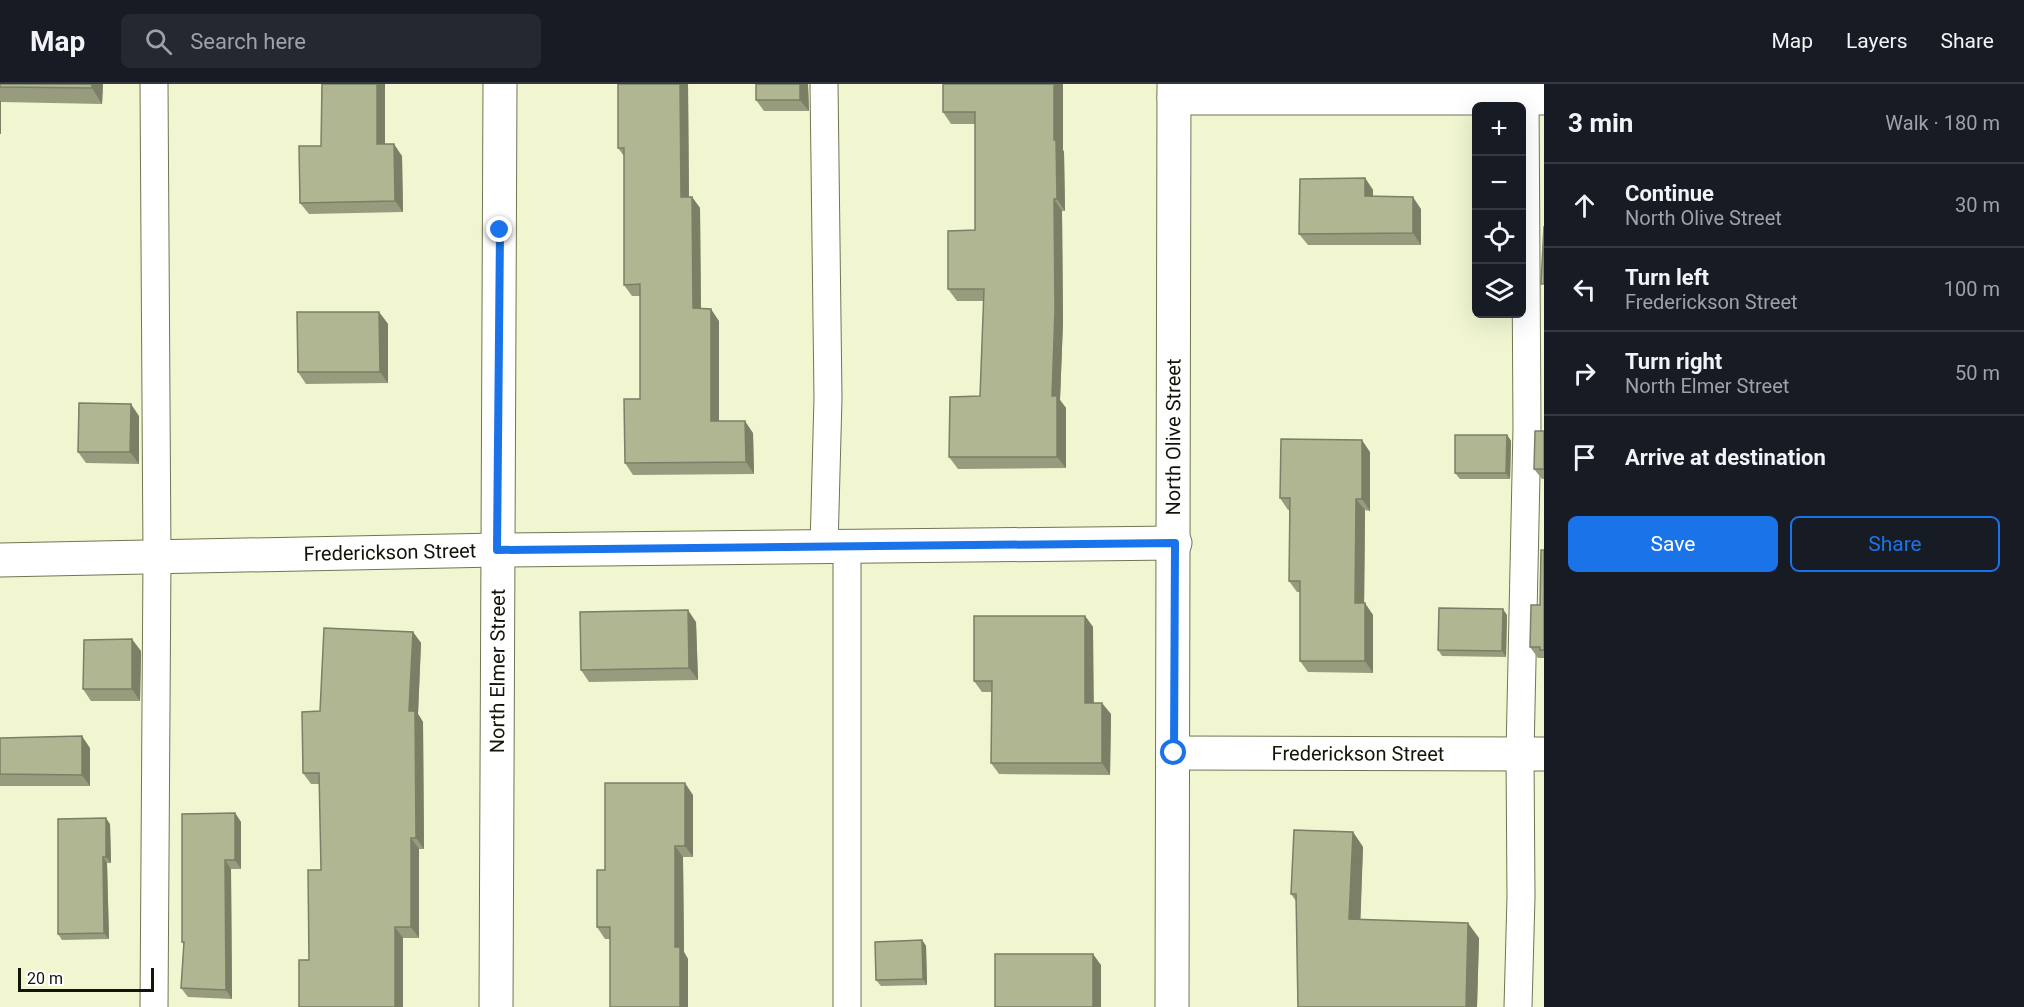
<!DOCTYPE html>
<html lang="en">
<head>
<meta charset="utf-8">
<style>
  :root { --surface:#171b24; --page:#242831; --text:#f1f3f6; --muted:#9ea1a6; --line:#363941; --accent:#1a73e8 }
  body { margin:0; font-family:Roboto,sans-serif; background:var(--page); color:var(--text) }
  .controls { position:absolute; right:18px; top:18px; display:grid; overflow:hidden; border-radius:9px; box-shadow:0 6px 24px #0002 }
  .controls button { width:54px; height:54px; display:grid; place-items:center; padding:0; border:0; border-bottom:2px solid var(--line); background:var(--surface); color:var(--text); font:30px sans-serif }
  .scale { position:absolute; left:18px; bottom:15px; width:136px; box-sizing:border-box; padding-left:6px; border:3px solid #131508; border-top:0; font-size:16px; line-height:21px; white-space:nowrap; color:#131508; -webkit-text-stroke:4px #fff; paint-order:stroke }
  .stop { position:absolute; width:18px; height:18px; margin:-14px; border:4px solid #1a73e8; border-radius:50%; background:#fff }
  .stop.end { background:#1a73e8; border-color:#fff; box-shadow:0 2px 6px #0008 }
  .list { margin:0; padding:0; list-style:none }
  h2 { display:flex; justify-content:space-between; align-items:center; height:78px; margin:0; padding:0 24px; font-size:26px }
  h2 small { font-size:20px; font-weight:400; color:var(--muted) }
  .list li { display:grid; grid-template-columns:39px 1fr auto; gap:18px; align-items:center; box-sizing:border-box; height:84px; padding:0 24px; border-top:2px solid var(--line) }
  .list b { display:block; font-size:22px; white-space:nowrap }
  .list p { margin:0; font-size:20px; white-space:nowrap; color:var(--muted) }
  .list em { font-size:20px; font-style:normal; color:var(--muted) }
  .actions { display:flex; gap:12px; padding:18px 24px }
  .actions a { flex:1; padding:14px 0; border:2px solid var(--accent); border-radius:9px; text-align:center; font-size:21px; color:var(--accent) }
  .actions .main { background:var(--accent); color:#fff }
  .icon { flex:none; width:33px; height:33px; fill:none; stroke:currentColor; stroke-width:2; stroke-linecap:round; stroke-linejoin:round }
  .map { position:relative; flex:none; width:1544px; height:923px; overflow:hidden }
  header { display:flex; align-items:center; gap:36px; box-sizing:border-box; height:84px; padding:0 30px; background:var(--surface); border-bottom:2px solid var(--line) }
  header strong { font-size:28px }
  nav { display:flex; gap:33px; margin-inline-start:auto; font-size:21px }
  .search { width:420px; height:54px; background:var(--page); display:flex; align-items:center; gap:15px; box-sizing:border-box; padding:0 21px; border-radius:9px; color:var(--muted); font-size:22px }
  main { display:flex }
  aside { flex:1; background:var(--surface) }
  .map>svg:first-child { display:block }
</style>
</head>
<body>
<header>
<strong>Map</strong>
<div class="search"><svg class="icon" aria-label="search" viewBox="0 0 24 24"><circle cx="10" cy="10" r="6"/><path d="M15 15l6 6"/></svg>Search here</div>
<nav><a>Map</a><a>Layers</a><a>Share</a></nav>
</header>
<main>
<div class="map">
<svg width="1544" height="923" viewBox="0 0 1544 923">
  <rect width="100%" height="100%" fill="#f1f6d1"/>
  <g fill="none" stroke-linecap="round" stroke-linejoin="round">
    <g stroke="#717553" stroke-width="29">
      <g id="service">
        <path d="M824 0 828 314 824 463"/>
        <path d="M154 923 157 474 154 0"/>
        <path d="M847 923V462"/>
        <path d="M1518 923 1521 813 1520 670 1527 344 1525 14"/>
      </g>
    </g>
    <g stroke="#717553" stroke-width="35">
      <g id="minor">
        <path id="s1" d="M0 476 497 466 1175 459"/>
        <path id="s2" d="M1174 669 1544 670"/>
        <path id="s3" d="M496 923 500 0"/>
      </g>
    </g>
    <g stroke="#717553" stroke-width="35">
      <g id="tertiary">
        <path d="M1174 14H1544"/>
        <path id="s4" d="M1172 923 1174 0"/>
      </g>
    </g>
    <use href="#service" stroke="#fff" stroke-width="27"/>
    <use href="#minor" stroke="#fff" stroke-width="33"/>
    <use href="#tertiary" stroke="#fff" stroke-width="33"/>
  </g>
  <g fill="#979c7e">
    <path d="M0 0H103L102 20 1 18V50H0Z"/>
    <path d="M322 0H385V60L402 72 403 128 309 130 300 119 321 62Z"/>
    <path d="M688 0 689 113H692L700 124 701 225 719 237V337L753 349 754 390 633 391 625 379 640 315V212H632L624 201V72L618 64Z"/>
    <path d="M808 0 809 27H764L756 16Z"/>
    <path d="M943 0 1063 66 1064 68 1065 127H1062L1063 238 1060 316 1066 324V384L958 385 949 373 980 312 984 217H957L948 205 975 146V40H951L943 28Z"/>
    <path d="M1365 94 1373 106V112L1421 125V161H1308L1299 150Z"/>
    <path d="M379 228 388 240V299L306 300 298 288Z"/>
    <path d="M139 332V380L86 379 78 368Z"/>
    <path d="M1544 347V395H1542L1534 385Z"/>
    <path d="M1507 351 1511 357 1510 395H1460L1455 389Z"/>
    <path d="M1370 368V427L1365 426 1364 519 1373 531V589L1308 588 1300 577V508H1297L1289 497V426H1288L1280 414Z"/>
    <path d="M1544 466V574H1538L1530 563 1540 521Z"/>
    <path d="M1507 531 1506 573 1442 572 1438 566Z"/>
    <path d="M1085 532 1093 543V619L1111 630 1110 691 999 690 991 679 992 608H982L974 597Z"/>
    <path d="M696 538 698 596 589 598 581 586Z"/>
    <path d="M413 548 421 559 418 630 423 638 424 765H419V854H403L309 876 321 786 320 700H311L303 689 320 627Z"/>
    <path d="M141 567 140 617H91L83 605Z"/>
    <path d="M0 654 90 664V702H0Z"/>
    <path d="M693 711V773H683L684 868 688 875V923L610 855H605L597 843 605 786Z"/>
    <path d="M235 729 241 738V785H231L232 915 188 913 181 904 184 861 182 858Z"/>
    <path d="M110 740 111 779H107L109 855 62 856 58 850Z"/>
    <path d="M1353 748 1363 763 1360 835 1479 854 1477 923H1298L1296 817 1291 810Z"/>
    <path d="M922 856 926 862 927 901 881 902 876 896Z"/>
  </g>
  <g fill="#7b7f66">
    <path d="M92 0H103L102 20 92 4Z"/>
    <path d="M377 0H385V72L377 60Z"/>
    <path d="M680 0H688L689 124 681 113Z"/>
    <path d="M800 0H808L809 27 800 16Z"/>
    <path d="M1054 0H1063V66L1064 68 1065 127 1057 115 1054 56Z"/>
    <path d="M0 16 1 18V50L0 49Z"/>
    <path d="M394 60 402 72 403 128 395 117Z"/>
    <path d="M1365 94 1373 106V124L1365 112Z"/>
    <path d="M692 113 700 124 701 236 693 224Z"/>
    <path d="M1413 113 1421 125V161L1413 149Z"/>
    <path d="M1054 115 1062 127 1063 238 1060 316 1066 324V384L1057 373 1052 312Z"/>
    <path d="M711 225 719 237V349L711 337Z"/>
    <path d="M379 228 388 240V299L380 288Z"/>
    <path d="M131 320 139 332V380L130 368Z"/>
    <path d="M745 337 753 349 754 390 746 378Z"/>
    <path d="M1507 351 1511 357 1510 395 1506 389Z"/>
    <path d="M1362 356 1370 368V427L1362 415Z"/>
    <path d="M1356 415 1365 426 1364 531 1355 519Z"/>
    <path d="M1365 519 1373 531V589L1365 577Z"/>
    <path d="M1503 525 1507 531 1506 573 1502 567Z"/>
    <path d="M688 526 696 538 698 596 689 584Z"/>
    <path d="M1085 532 1093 543 1094 630 1085 619Z"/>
    <path d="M413 548 421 559 418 630 423 638 424 765 416 754 409 627Z"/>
    <path d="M132 555 141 567 140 617 132 605Z"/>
    <path d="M1102 619 1111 630 1110 691 1102 679Z"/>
    <path d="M82 652 90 664V702L82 691Z"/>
    <path d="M685 699 693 711V773L685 762Z"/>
    <path d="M235 729 241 738V785L235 776Z"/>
    <path d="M106 734 110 740 111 779 106 773Z"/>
    <path d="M1353 748 1363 763 1360 850 1349 835Z"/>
    <path d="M411 754 419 765V854L411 843Z"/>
    <path d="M675 762 683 773 684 868 688 875V923H680L675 863Z"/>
    <path d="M103 773 107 779 109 855 104 849Z"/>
    <path d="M225 776 231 785 232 915 226 906Z"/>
    <path d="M1468 839 1479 854 1477 923H1466Z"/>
    <path d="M395 843 403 854V923H395Z"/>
    <path d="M922 856 926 862 927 901 923 895Z"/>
    <path d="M1093 870 1101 881V923H1093Z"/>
  </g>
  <g fill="#b0b592" stroke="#7b7f66" stroke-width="1.5">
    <path d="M0 0H92V4L0 3Z"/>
    <path d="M322 0H377V60H394L395 117 300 119 299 62H321Z"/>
    <path d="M618 0H680L681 113H692L693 224 711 225V337H745L746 378 625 379 624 315H640V200L624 201V64H618Z"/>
    <rect x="756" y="0" width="44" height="16"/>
    <path d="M943 0H1054V56H1056L1057 115H1054L1055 226 1052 312H1057V373H949L950 313 980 312 984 205H948V147L975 146V28H943Z"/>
    <path d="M1365 94V112L1413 113V149L1299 150 1300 95Z"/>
    <path d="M1544 142V200H1541Z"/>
    <path d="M297 228H379L380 288H298Z"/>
    <path d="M79 319 131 320 130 368H78Z"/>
    <path d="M1535 347H1544V385H1534Z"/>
    <path d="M1455 351H1507L1506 389H1455Z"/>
    <path d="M1281 355 1362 356V415H1356L1355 519H1365V577H1300V497H1289L1290 414H1280Z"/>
    <path d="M1541 466H1544V566H1540V563H1530L1531 521H1540Z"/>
    <path d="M1439 524 1503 525 1502 567 1438 566Z"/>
    <path d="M688 526 689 584 581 586 580 528Z"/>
    <path d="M974 532H1085V619H1102V679H991L992 597H974Z"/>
    <path d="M324 544 413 548 409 627H415L416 754H411V843H395V923H299V876H309L308 786H321L319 689H303L302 628 320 627Z"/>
    <path d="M132 555V605H83L84 556Z"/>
    <path d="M82 652V691L0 690V654Z"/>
    <path d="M605 699H685V762H675V863H680V923H610V843H597V786H605Z"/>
    <path d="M235 729V776H225L226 906 181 904 184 858H182V730Z"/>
    <path d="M106 734V773H103L104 849 58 850V735Z"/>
    <path d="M1294 746 1353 748 1349 835 1468 839 1466 923H1298L1296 810H1291Z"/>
    <path d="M922 856 923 895 876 896 875 858Z"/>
    <rect x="995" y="870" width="98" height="53"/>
  </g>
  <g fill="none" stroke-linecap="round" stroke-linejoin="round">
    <path stroke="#1a73e8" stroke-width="8" d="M500 146 497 466 1175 459 1174 669"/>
  </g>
  <g text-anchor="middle" stroke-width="6" stroke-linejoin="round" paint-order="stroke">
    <g font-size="20" fill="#131508" stroke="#fff">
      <text dy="7" stroke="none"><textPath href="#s4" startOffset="570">North Olive Street</textPath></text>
      <text dy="7" stroke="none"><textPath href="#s1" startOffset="390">Frederickson Street</textPath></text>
      <text dy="7" stroke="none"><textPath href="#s3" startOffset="336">North Elmer Street</textPath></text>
      <text dy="7" stroke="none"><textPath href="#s2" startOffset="184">Frederickson Street</textPath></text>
    </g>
  </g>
</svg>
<div class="controls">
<button>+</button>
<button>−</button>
<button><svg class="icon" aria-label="locate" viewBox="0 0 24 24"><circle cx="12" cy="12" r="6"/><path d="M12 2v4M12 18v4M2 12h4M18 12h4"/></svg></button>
<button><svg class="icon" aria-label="layers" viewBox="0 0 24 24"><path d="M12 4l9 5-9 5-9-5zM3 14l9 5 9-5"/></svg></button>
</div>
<div class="scale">20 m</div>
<div class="stop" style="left:1174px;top:669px"></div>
<div class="stop end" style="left:500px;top:146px"></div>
</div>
<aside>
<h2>3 min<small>Walk · 180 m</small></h2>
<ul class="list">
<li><svg class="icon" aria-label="ahead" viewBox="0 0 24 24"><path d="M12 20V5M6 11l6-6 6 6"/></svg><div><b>Continue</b><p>North Olive Street</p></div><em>30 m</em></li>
<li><svg class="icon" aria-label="left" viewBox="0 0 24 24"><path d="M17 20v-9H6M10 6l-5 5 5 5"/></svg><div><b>Turn left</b><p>Frederickson Street</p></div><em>100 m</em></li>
<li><svg class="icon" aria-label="right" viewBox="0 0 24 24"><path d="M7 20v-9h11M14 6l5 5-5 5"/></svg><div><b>Turn right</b><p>North Elmer Street</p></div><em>50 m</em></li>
<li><svg class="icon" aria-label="arrive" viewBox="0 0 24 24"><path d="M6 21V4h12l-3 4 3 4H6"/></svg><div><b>Arrive at destination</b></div></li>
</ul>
<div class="actions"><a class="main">Save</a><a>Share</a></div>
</aside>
</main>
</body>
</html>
